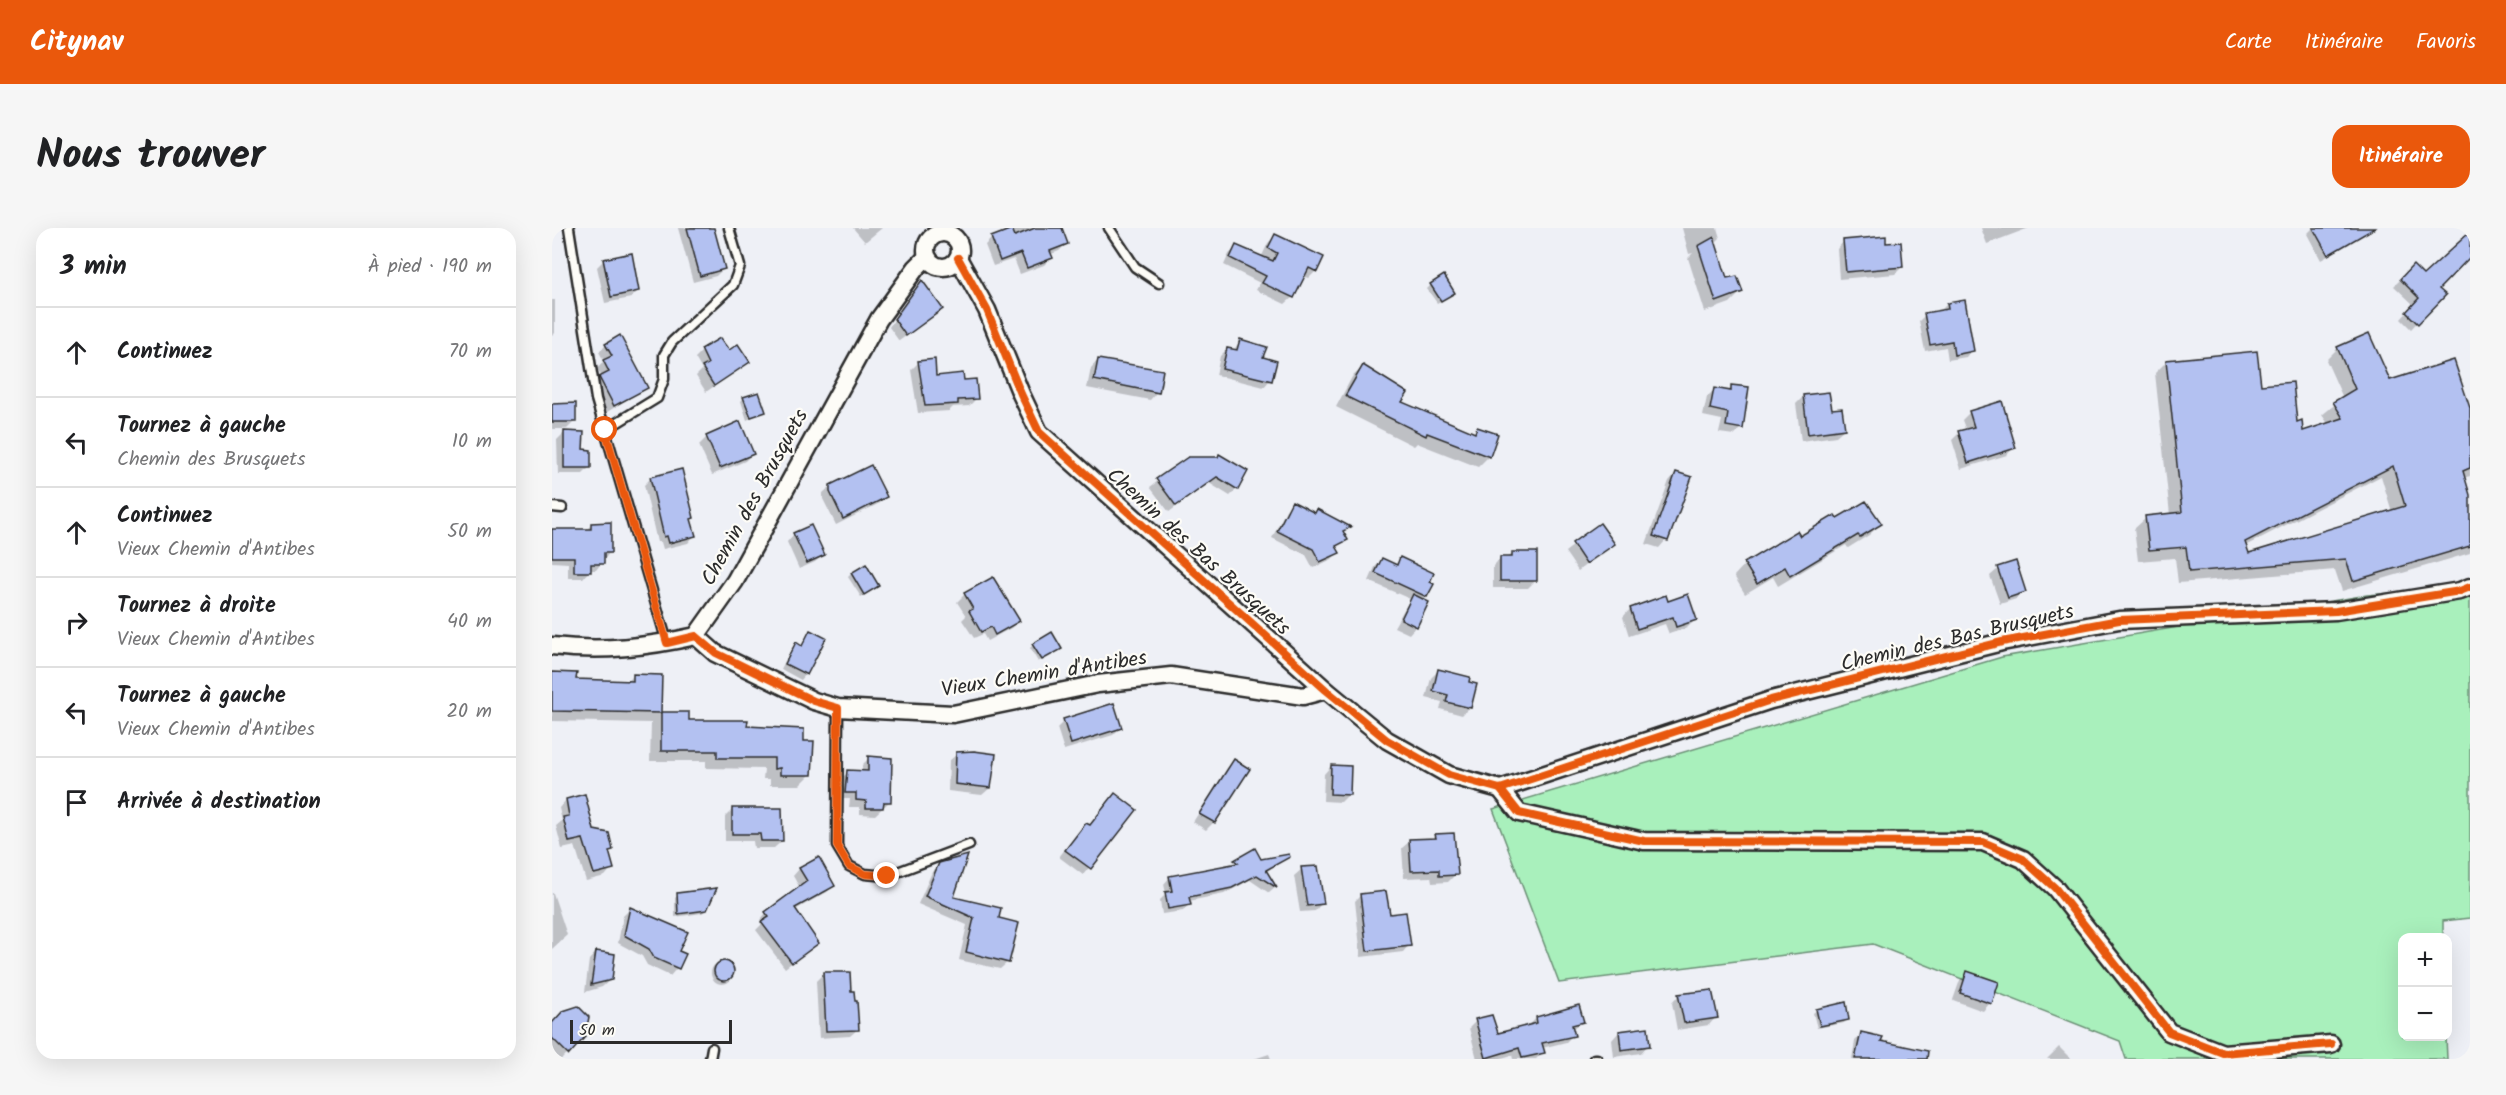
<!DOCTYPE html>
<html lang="fr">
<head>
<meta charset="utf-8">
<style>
  :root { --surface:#fff; --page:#f6f6f6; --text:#202124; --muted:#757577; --line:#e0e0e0; --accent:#ea580c }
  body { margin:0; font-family:Kalam,sans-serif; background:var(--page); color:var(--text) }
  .controls { position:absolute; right:18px; bottom:18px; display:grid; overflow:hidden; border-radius:12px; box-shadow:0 6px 24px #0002 }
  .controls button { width:54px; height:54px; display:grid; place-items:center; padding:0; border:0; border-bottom:2px solid var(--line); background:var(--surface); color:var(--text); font:30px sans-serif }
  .scale { position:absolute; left:18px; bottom:15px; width:162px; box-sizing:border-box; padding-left:6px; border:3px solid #2b2b2b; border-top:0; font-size:16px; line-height:21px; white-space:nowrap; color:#2b2b2b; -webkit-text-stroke:4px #fdfcf7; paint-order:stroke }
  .stop { position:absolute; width:18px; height:18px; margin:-14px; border:4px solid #ea580c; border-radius:50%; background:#fff }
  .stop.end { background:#ea580c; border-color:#fff; box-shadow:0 2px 6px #0008 }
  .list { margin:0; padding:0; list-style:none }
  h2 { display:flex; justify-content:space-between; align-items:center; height:78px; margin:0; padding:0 24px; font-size:26px }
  h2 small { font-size:20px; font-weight:400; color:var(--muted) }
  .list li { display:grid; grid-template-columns:39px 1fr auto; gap:18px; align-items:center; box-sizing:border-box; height:90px; padding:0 24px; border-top:2px solid var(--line) }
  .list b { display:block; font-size:22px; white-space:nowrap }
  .list p { margin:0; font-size:20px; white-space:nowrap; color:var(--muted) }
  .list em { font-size:20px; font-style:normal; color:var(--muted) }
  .icon { flex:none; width:33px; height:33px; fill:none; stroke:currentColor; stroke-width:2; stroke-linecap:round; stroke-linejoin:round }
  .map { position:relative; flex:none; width:1918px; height:831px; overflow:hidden; border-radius:18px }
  header { display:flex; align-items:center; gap:36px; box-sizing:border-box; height:84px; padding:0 30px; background:var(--accent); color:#fff }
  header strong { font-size:28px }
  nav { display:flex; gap:33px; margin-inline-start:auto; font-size:21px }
  .intro { display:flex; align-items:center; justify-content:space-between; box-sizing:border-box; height:144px; padding:0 36px }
  h1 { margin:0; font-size:42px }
  .button { padding:15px 27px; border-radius:18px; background:var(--accent); color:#fff; font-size:21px; font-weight:700 }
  main { display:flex; gap:36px; padding:0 36px }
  aside { flex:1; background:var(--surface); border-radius:18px; box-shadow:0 6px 24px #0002 }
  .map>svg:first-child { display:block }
</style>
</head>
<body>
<header>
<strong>Citynav</strong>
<nav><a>Carte</a><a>Itinéraire</a><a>Favoris</a></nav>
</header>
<div class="intro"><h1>Nous trouver</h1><a class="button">Itinéraire</a></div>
<main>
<aside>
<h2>3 min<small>À pied · 190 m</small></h2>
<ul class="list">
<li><svg class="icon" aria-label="ahead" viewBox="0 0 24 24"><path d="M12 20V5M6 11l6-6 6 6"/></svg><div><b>Continuez</b></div><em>70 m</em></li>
<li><svg class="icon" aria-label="left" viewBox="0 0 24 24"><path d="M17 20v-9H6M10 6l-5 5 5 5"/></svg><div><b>Tournez à gauche</b><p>Chemin des Brusquets</p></div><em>10 m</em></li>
<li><svg class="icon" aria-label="ahead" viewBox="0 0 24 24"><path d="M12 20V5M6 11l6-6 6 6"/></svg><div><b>Continuez</b><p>Vieux Chemin d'Antibes</p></div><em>50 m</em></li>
<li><svg class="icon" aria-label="right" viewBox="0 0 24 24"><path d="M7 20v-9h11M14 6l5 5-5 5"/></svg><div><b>Tournez à droite</b><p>Vieux Chemin d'Antibes</p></div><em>40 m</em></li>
<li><svg class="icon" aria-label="left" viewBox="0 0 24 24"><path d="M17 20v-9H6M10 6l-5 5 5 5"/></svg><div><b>Tournez à gauche</b><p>Vieux Chemin d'Antibes</p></div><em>20 m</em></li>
<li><svg class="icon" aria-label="arrive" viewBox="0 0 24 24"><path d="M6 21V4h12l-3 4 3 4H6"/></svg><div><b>Arrivée à destination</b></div></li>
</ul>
</aside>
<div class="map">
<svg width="1918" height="831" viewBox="0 0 1918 831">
  <rect width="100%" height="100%" fill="#eef0f6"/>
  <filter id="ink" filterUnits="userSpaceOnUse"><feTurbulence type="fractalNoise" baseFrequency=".0167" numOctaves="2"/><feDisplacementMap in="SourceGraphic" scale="12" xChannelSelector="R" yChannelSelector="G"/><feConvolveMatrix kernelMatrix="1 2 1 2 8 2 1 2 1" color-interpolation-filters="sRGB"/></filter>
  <g filter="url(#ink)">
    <path fill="#a9f0bc" stroke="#6a8e74" stroke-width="1.5" d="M1918 359V690L1891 693V709L1850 710V808L1894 809 1895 831H1574L1568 813 1321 716 1007 755 941 581 1450 429 1815 367Z"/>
    <g fill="#0003" fill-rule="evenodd">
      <path d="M126 0H161L171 41 164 48 141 54Z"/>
      <path d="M301 0H330L313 14Z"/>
      <path d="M467 0H508L514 16 507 23 497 27 499 30 492 37 468 46 462 31 441 38 433 17 440 10Z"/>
      <path d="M1130 0H1165L1168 10 1162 16 1174 52 1189 64 1178 75 1153 84 1136 30 1141 25 1137 26Z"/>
      <path d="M1429 0H1477L1435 16Z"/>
      <path d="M1761 0H1809L1797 16 1769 32 1755 6Z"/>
      <path d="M723 8 764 43 757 50 751 48 741 69 733 76 704 62 708 55 672 37 677 26 685 19 709 30 716 15Z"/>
      <path d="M1918 10V29L1885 61 1891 67 1859 101 1849 91 1862 77 1842 58 1861 39 1871 49Z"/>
      <path d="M1292 13 1333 17 1350 39 1343 46 1287 51 1285 21Z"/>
      <path d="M52 32 86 63 79 70 53 75 45 39Z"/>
      <path d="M370 54 383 87 347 113 337 99Z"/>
      <path d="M879 57 898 68 885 75 875 61Z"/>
      <path d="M0 72H3V105L0 108Z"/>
      <path d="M1395 76 1420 122 1414 129 1396 132 1394 119 1373 123 1367 93 1373 87 1389 82Z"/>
      <path d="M688 113 709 130 718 152 712 159 664 147 668 128 675 121 681 123Z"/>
      <path d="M54 117 86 165 55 184 41 157 50 149 45 141 52 133 47 124Z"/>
      <path d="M1786 120 1838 154 1918 196V248L1911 250 1918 272V325L1790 363 1783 342 1626 355 1623 330 1586 333 1582 301 1594 290 1618 287 1603 145 1615 133 1708 158 1744 197 1749 205 1777 197 1770 187 1791 170 1774 132ZM1829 248 1840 284 1696 327 1693 318Z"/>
      <path d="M150 123 176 124 196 134 154 164 144 148 150 142 143 130Z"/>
      <path d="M546 132 605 164 598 172 535 160 539 140Z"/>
      <path d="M367 134 383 149 411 154 425 170 417 178 401 179 397 183 366 185 359 142Z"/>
      <path d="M811 139 848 175 921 206 926 201 937 228 926 239 865 215 862 218 784 179 800 149Z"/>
      <path d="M1180 159 1189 200 1182 207 1167 205 1170 192 1151 188 1155 169 1163 161 1175 164Z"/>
      <path d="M1252 168 1279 183 1292 201 1284 208 1249 213 1244 176Z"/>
      <path d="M192 170 212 183 195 192 189 173Z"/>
      <path d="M0 177 23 193 15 201H0Z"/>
      <path d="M1418 184 1462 219 1455 227 1409 241 1400 212 1407 205 1414 203 1410 192Z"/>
      <path d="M187 195 200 226 193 233 160 247 147 217 155 209Z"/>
      <path d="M12 205 30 223 38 239 31 246H6L5 212Z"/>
      <path d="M636 231 685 261 678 268 657 255 617 284 598 259Z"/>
      <path d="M1124 245 1138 250 1114 312 1107 320 1094 316 1117 253Z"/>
      <path d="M99 250 141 290 138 292 142 308 136 315 111 321 109 314H105L92 257Z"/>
      <path d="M279 258 334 268 326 276 284 297 271 271V265Z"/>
      <path d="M741 275 762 286 797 299 790 305 794 311 783 320 786 324 780 331 761 340 754 327 720 310 734 282Z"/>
      <path d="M1284 292 1328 296 1317 307 1296 320 1294 317 1226 358 1221 349 1193 366 1182 348 1193 336Z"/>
      <path d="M40 296 58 324 44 342H38L31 350H16V335L0 334V303H33Z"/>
      <path d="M1048 297 1061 315 1026 343 1013 324Z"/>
      <path d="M242 306 271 327 263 334 247 341 235 314Z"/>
      <path d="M960 326 984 352 976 360H941V338L949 330H956Z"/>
      <path d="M848 331 876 355 864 398 857 406 842 399 858 371 817 353 823 339 830 332 842 338Z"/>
      <path d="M1446 341 1472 363 1464 371 1448 376 1438 348Z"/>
      <path d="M299 346 325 358 309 369 296 349Z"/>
      <path d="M413 366 466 393 459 400 435 413 431 406 422 410 410 392 414 388 405 374Z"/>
      <path d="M1115 375 1143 392 1135 400 1117 406 1113 396 1077 408 1071 389 1078 381Z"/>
      <path d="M258 404 254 446 249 452 229 441 239 421 244 416 249 418Z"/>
      <path d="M481 417 504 424 486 434 478 420Z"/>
      <path d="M887 442 918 479 910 487 888 481 890 474 874 470 879 450Z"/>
      <path d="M0 446 23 453 75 454 82 447 108 448 107 485 136 486V493L193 500 251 514 259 546 248 557H218V551H211L212 541 154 540V533H98L99 495 0 493Z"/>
      <path d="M512 493 568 500 561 507 512 522 505 500Z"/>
      <path d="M405 526 438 560 430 567 396 563 397 533Z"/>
      <path d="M317 530 337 574 323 587 308 586V579H297L298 571H287L289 551 296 544H310V537Z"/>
      <path d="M682 533 696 542 662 594 654 602 641 594 675 540Z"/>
      <path d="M779 538 796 567 789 574 771 573 772 546Z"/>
      <path d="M563 567 583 582 531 647 507 629 527 603 534 597 537 599Z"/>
      <path d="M14 572 59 622 56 625 60 640 53 648 34 653 23 618 10 621 4 598 10 593 7 580Z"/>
      <path d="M181 581 230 613 222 620H202L201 613H173V589Z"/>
      <path d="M884 607 904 646 896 654 880 655 879 649 852 650 850 620 858 613 879 612Z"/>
      <path d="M702 622 708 632 736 628 714 644 723 660 717 665 698 652 672 666 637 673V676L631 683 610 686 608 672 614 666 612 656 618 649 678 638Z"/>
      <path d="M266 631 282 657 275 664 243 682 265 715 233 740 204 702 210 696 208 692 214 685 248 660 241 648 247 641Z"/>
      <path d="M388 636 400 670 445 692 456 734 448 741 407 732 415 697 366 676 380 644Z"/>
      <path d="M750 641 770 675 763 683 748 684 742 648Z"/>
      <path d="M1 665 15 707 0 721V665Z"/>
      <path d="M126 667 154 682 150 685 123 689V670Z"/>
      <path d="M809 667 836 688 857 717 851 724 809 729 803 673Z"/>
      <path d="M78 681 125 724V740L118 748 95 737 90 728 66 715 71 688Z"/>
      <path d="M44 724 58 752 50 759 33 764 37 732Z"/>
      <circle cx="170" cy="745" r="11"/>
      <path d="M1416 745 1438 775 1431 783 1401 772 1408 752Z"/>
      <path d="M271 746 297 764 306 801 298 808 267 810 264 753Z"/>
      <path d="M1127 767 1164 789 1157 797 1125 802 1120 775Z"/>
      <path d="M1265 782 1295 791 1292 795 1265 800 1261 785Z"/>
      <path d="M984 790 1030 793 1020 801 1021 807 1014 814 990 820 991 824 984 831H961L960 827 946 831H925L917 800 924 793 945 806 977 798Z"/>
      <path d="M0 796 32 808 10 831H7L0 824Z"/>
      <path d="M1067 804 1096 817 1089 825 1062 829 1060 812Z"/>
      <path d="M1310 806 1327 815 1342 831H1300L1303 813Z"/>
      <path d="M1507 819 1519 831H1495Z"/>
      <path d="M717 826 719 831H702Z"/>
    </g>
    <g fill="#b3c1f1" stroke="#2b2b2b" stroke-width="1.5" fill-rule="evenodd">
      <path d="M135 0H162L173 41 148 48Z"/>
      <path d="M483 0H510L516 16 498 23 501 30 475 40 469 25 448 33 439 9 460 1 463 8Z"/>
      <path d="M1761 0H1823L1776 27Z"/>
      <path d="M1918 4V29L1887 61 1894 67 1866 96 1854 84 1867 70 1848 51 1861 37 1871 47Z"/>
      <path d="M723 6 772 29 765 44 757 40 742 70 710 55 714 48 678 30 684 17 721 33 725 25 716 20Z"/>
      <path d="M1334 8V15L1349 14 1351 39 1294 44 1291 12Z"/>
      <path d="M1162 9 1175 50 1185 48 1191 64 1164 74 1146 18Z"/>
      <path d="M80 25 87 63 59 69 51 31Z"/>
      <path d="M892 47 903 65 889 73 878 56Z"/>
      <path d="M370 52 391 81 354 108 342 91Z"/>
      <path d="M1413 72 1422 123 1402 127 1400 113 1378 117 1372 85 1396 81 1395 75Z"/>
      <path d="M1817 105 1838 152 1902 132 1918 180V240L1911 243 1918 267V318L1801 353 1794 331 1637 344 1634 319 1597 322 1593 288 1630 284 1614 132 1705 123 1709 157 1741 154 1745 194 1750 192 1751 203 1791 190 1781 174 1803 161 1785 119ZM1841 238 1853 278 1697 325 1693 314Z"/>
      <path d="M68 107 96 160 62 178 47 149 57 144 51 132 60 128 53 116Z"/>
      <path d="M168 110 177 122 186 116 198 134 162 158 150 139 156 136 149 121Z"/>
      <path d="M688 111 715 119 711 129 725 133 720 153 670 141 675 120 685 122Z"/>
      <path d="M383 131 384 148 411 145 412 152 424 151 426 171 406 172V176L373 178 366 133Z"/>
      <path d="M546 131 611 142 607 165 542 152Z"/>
      <path d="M811 137 856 165 850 174 923 205 925 199 946 206 938 229 875 205 874 208 793 168Z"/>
      <path d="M1179 157 1197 159 1191 201 1174 198 1176 185 1158 181 1162 160 1179 163Z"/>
      <path d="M207 164 214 184 199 189 191 169Z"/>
      <path d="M1277 164 1280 181 1290 180 1293 201 1256 206 1251 167Z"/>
      <path d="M1450 173 1464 220 1416 235 1406 203 1422 199 1417 183Z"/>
      <path d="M24 175V194H0V176Z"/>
      <path d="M188 193 202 226 168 240 154 208Z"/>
      <path d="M12 203 32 204 31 221 39 222V240H12Z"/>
      <path d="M667 226 696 243 686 262 665 249 624 278 604 251 636 229H666Z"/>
      <path d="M319 237 335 269 291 291 278 264V257Z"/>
      <path d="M130 241 142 290 139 291 144 308 117 315 115 308 112 309 98 249Z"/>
      <path d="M1124 244 1140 249 1116 313 1101 308Z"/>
      <path d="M740 273 763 285 765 281 799 299 791 303 796 312 784 318 788 325 768 334 761 321 725 303Z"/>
      <path d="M1314 273 1330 296 1308 309 1306 307 1238 348 1233 339 1205 356 1192 335 1245 303 1248 308 1283 287 1285 290Z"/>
      <path d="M59 294V325H52V336H39V344H22V329H0V301H39V295Z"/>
      <path d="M1048 295 1063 316 1034 336 1020 315Z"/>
      <path d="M259 297 273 327 255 335 241 305Z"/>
      <path d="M960 324H985V353H948V329H960Z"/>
      <path d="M848 329 882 345 878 354 882 356 875 369 823 345 830 330 845 337Z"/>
      <path d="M1464 333 1474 364 1456 370 1445 339Z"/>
      <path d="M314 336 327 358 312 367 299 345Z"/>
      <path d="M441 349 468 393 443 407 439 399 429 404 417 383 421 381 412 365Z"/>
      <path d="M861 366 877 374 865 399 849 391Z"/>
      <path d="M1136 366 1145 392 1124 399 1121 389 1085 401 1078 380 1114 367 1116 373Z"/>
      <path d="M258 402 274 410 255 447 233 436 244 414 250 418Z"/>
      <path d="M500 404 510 421 490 432 480 416Z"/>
      <path d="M886 441 918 449 917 454 925 456 919 480 894 474 896 467 881 463Z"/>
      <path d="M0 444 25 445 24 451 81 453V446L110 447 109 484H137V492H196L195 498 252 501V513H262L260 547H228V540L222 541V530H165V523H109V485L0 483Z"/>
      <path d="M562 475 570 500 519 516 511 491Z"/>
      <path d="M422 523 444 526 439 560 403 556 404 524Z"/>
      <path d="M316 528 340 530 339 574H332L331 580H314V573L304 572V565H293L295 542 316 543Z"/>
      <path d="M682 531 698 541 663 595 647 586Z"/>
      <path d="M779 537 799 538 798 567 778 566Z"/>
      <path d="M563 565 585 582 539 641 513 622 534 595 538 597Z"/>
      <path d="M33 566 42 602 57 605 61 622 57 623 62 641 42 646 31 611 17 614 11 589 17 588 14 571Z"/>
      <path d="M180 580H230L231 613H209L208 606H180Z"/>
      <path d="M902 605 906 647 887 648V642L859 643 857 611 884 610 883 606Z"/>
      <path d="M703 620 709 631 737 626 738 629 714 642 725 660 705 647 680 660 637 669 639 677 616 681 613 664 620 663 617 648 686 635 682 632Z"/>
      <path d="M416 627 402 669 449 680 447 690 467 695 457 735 414 724 422 690 373 668 387 635Z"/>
      <path d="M267 629 283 658 243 680 267 715 240 735 209 694 217 689 213 684 255 653 247 640Z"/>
      <path d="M766 638 772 676 755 678 749 639Z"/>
      <path d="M165 660 155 682 126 686 125 665Z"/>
      <path d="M834 663 838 686 854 684 859 718 815 723 808 666Z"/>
      <path d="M78 679 136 704 127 723 134 726 127 741 102 730 97 721 72 707Z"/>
      <path d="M44 723 63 726 60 752 39 757Z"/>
      <circle cx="172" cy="743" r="10"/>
      <path d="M1415 743 1447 754 1440 776 1408 765Z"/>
      <path d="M271 744H298L299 763H302L303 773H305L307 802 274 803Z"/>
      <path d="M1160 762 1166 790 1132 795 1126 766Z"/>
      <path d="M1294 774 1297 792 1268 798 1264 781Z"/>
      <path d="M1027 777 1032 794 1020 797 1023 808 990 815 993 825 970 830 967 820 934 830 923 791 940 787 946 805 985 795 984 789Z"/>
      <path d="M26 778 37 789 33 809 17 827 0 810V795L11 783Z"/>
      <path d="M1096 799 1098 818 1069 822 1067 803Z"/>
      <path d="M1309 804 1331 809 1329 813 1376 823 1375 831H1303Z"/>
    </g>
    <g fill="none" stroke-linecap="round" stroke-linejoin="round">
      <g stroke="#2b2b2b" stroke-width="13">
        <g id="lane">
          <path d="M17 0 44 171 115 414"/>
          <path d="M557 0 583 39 607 55"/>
          <path d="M53 202 105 170 112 151V127L120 114 181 57 188 38 177 0"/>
          <path d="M0 279 10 280"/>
          <path d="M286 480 285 618 297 638 313 646 335 648 417 617"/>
          <path d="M158 831 160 820"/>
          <path d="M1042 831H1045"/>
        </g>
      </g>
      <g stroke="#2b2b2b" stroke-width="21">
        <g id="street">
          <circle cx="391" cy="22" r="17"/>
          <path d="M406 30 435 82 469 166 487 204 774 462 835 512 897 547 948 561 1219 472 1450 414 1567 392 1784 383 1908 363 1918 359"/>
          <path d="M144 408 163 425 262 473 286 480 401 486 546 456 619 448 751 468 774 462"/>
          <path d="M0 418C50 424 95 419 144 408L183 353 327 91 364 40 375 29"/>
          <path d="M948 561 967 585 1092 613 1431 614 1471 631 1503 660 1617 804 1671 825 1779 816"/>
        </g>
      </g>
      <use href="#lane" stroke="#fdfcf7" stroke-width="8"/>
      <use href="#street" stroke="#fdfcf7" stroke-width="16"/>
      <g stroke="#fdfcf7" stroke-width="11">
        <g id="cycleway">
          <path d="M406 30 435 82 469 166 487 204 774 462 835 512 897 547 948 561 1219 472 1450 414 1567 392 1784 383 1908 363 1918 359"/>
          <path d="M948 561 967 585 1092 613 1431 614 1471 631 1503 660 1617 804 1671 825 1779 816"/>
        </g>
      </g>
      <use href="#cycleway" stroke="#e8590c" stroke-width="8"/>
    </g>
  </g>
  <g fill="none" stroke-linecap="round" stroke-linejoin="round" filter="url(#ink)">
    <path stroke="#ea580c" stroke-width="8" d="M53 202 115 415 144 408 164 425 262 473 286 480 285 618 297 638 313 646 335 648"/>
  </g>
  <g text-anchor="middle" stroke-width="4.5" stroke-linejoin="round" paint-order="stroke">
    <g font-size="21" fill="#2b2b2b" stroke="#fdfcf7">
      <text transform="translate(202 269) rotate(-61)" y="7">Chemin des Brusquets</text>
      <text transform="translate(647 323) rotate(42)" y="7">Chemin des Bas Brusquets</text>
      <text transform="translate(1405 409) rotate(-13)" y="7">Chemin des Bas Brusquets</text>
      <text transform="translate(492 445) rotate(-9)" y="7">Vieux Chemin d'Antibes</text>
    </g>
  </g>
</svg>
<div class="controls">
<button>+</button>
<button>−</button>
</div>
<div class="scale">50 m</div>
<div class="stop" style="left:53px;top:202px"></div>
<div class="stop end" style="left:335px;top:648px"></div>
</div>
</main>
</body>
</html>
